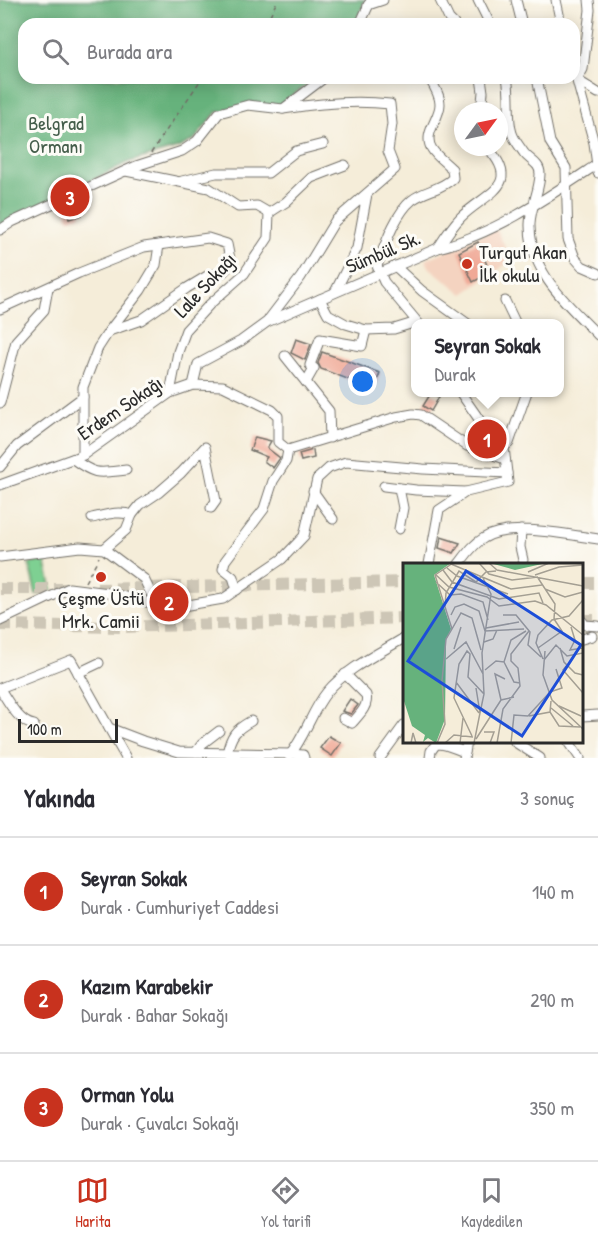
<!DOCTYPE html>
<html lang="tr">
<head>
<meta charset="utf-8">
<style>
  :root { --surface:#fff; --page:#f7f7f7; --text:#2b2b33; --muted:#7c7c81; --line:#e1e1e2; --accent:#c8321e }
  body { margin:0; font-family:"Patrick Hand",sans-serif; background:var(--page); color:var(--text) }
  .compass { position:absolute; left:454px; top:102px; width:54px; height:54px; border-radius:50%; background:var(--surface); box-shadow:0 3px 15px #0003; rotate:57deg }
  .scale { position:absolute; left:18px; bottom:15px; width:100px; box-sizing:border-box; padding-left:6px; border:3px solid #2b2b2b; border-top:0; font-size:16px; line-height:21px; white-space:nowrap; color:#2b2b2b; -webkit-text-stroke:4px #fdfcf7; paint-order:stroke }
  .you { position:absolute; left:363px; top:382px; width:21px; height:21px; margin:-15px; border:4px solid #fff; border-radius:50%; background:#1a73e8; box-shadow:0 0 0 9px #1a73e833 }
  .badge { display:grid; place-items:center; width:39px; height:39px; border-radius:50%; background:var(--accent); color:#fff; font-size:20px; font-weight:700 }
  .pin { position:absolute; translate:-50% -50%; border:3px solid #fff; box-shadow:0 2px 6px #0006 }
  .popup { position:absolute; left:411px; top:319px; width:153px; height:78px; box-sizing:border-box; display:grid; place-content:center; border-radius:12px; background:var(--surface); filter:drop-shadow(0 2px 4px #0005); font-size:20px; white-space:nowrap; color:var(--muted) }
  .popup b { font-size:22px; color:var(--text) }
  .popup::after { content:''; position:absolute; left:50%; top:100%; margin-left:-12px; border:12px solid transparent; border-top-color:var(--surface) }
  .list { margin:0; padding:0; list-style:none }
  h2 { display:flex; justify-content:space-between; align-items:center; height:78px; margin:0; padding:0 24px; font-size:26px }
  h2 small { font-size:20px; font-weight:400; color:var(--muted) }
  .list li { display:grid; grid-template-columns:39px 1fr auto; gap:18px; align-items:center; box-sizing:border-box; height:108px; padding:0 24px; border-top:2px solid var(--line) }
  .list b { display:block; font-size:22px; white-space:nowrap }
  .list p { margin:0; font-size:20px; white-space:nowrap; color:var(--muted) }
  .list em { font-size:20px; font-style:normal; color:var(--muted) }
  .icon { flex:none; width:33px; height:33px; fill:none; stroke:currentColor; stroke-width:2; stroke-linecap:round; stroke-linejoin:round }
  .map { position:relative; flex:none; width:598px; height:758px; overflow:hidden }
  .search { position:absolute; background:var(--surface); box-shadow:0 3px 15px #0003; left:18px; right:18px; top:18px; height:66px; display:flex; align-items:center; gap:15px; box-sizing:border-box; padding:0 21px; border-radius:18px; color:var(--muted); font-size:22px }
  .sheet { height:402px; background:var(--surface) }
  nav { display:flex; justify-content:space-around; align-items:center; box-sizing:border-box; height:84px; border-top:2px solid var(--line); background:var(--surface); font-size:16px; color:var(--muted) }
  nav a { display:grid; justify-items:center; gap:3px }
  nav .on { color:var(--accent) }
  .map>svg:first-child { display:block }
</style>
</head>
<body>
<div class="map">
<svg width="598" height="758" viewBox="0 0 598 758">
  <rect width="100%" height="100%" fill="#fdfcf7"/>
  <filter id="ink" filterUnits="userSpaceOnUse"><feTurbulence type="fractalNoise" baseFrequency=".0167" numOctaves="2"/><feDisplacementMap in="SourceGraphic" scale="12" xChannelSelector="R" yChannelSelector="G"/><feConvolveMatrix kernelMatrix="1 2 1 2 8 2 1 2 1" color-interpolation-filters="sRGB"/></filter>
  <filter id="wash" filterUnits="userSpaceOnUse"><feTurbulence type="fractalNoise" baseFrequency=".008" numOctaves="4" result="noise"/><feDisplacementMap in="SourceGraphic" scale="24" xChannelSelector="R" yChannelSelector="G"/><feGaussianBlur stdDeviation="1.35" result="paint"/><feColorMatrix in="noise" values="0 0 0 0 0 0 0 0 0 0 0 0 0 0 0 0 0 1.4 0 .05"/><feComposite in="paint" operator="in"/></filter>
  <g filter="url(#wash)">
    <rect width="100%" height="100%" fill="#f5edd9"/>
    <path fill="#f4d3c0" d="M496 229 512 260 463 294 430 268 425 260Z"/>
    <path fill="#7ed092" stroke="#547e5e" stroke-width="1.5" d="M45 560 52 590 36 594 29 564Z"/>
    <path fill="#66b27c" stroke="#486e54" stroke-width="1.5" d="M0 0H365L356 24H24V78H316L280 105 217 112 194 140 178 148 129 162 0 225Z"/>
    <g id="blocks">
      <g fill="#f0a996">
        <path d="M76 200 81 215 69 219 65 205Z"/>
        <path d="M478 242 490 273 473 282 459 252Z"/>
        <path d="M296 339 311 344 305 360 291 353Z"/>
        <path d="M322 352 380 373 374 389 321 369 318 363Z"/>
        <path d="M431 393 439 397 431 411 423 406Z"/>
        <path d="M255 437 271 441 267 448 280 458 273 468 264 461 267 457 250 450Z"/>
        <path d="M313 450 314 458 301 461 299 454Z"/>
        <path d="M441 537 460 543 454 553 439 548Z"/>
        <path d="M350 699 358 705 351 714 342 711Z"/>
        <path d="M329 736 341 743 332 756 320 748Z"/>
      </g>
    </g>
  </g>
  <g filter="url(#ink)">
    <use href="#blocks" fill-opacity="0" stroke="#726f68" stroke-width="1.5"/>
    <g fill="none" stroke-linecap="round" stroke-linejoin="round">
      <g stroke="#cdc6b6" stroke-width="12" stroke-dasharray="12 6" stroke-linecap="butt">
        <path d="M582 583H598"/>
        <path d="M0 589H73"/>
        <path d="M97 589 404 582"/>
        <path d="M582 620H598"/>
        <path d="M0 625 124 627 404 618"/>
      </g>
      <g stroke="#726f68" stroke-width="11">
        <g id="minor">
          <path d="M440 0 449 19 454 24"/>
          <path d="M478 0 490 24"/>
          <path d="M516 0 522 24"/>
          <path d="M556 0 561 24"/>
          <path d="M589 0 590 10 583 69 577 80 598 93"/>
          <path d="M368 5 383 0"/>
          <path d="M360 24 371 0"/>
          <path d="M574 70 594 143 598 173"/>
          <path d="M507 78C511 94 507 120 512 133 514 140 520 147 524 153 530 161 540 163 540 174 540 189 530 210 530 224 529 272 567 304 598 335"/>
          <path d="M537 78 550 142 566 168 568 239 575 258 582 266 598 273"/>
          <path d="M481 111 483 92 481 78"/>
          <path d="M126 171 209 188 238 207 257 206 269 213 268 238 244 274 210 304 186 330 178 352 170 393"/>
          <path d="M182 181 216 173H268L296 151 323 144"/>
          <path d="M269 213 286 202 311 178 345 165"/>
          <path d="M0 230 12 222 136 166 182 151 197 141 219 113 248 105 283 109 324 78"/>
          <path d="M438 248C445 237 452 226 461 217 487 192 523 186 487 147"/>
          <path d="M395 266 422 291 468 324"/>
          <path d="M335 292 357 248 367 194"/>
          <path d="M320 299 328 314 346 324 366 330 394 329 417 322"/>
          <path d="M505 301 516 324"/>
          <path d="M0 309 79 273 144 247 208 238 227 244 231 264 223 272 207 276 187 288 141 320 109 331 98 348 83 387V455"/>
          <path d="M269 319 301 277 335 221 395 169 388 151 392 124 390 104C353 100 320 103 283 109"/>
          <path d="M419 324 384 282 377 266C385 245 395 214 412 200 425 190 441 190 453 178L452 169C446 163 436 156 432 149 422 134 440 119 440 104 440 95 434 86 429 78"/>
          <path d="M109 331 141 290 156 265 159 245"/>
          <path d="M285 356 329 411 330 438"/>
          <path d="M306 382 314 368 310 365 320 339 362 346 366 330"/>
          <path d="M193 385 198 364 241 341 267 322 438 248C495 234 548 197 596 165L598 159"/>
          <path d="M460 392 481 422 504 447"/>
          <path d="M0 403 16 341 44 310 48 288"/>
          <path d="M73 459C96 476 99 473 126 470"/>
          <path d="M0 467 17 446 83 397"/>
          <path d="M0 485 83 455 170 393 193 385 223 386 272 410 278 416V442L288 450 396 417 413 414 421 415 467 446 505 459"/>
          <path d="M384 486 416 490 465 492"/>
          <path d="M399 488 403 508 399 529"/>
          <path d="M313 491 333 519"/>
          <path d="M92 518C105 515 119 510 132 515"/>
          <path d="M521 530 520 547 523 560"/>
          <path d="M104 549 126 530 132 515 140 505 158 493 181 473 205 447 216 501 211 508"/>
          <path d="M0 557 80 547 104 549 144 579 157 606"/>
          <path d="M429 564 439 510 466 492 508 482 504 447 509 443 527 392"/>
          <path d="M459 564C466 555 473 544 484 538 510 522 568 535 598 539"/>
          <path d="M237 590 233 577 223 569 225 561 264 509 273 481 286 461 288 450"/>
          <path d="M0 621 69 588 109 593 171 608 223 599 282 559 304 536 317 479 329 468 346 462 423 469 507 473"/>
          <path d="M582 621 585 625 598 626"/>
          <path d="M582 639 592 636"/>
          <path d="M78 673 99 663"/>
          <path d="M0 688 71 660 109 728 143 741 179 752 291 754 303 755 304 758"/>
          <path d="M0 689C8 701 19 723 34 725"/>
          <path d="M582 716 598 715"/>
          <path d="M343 718 352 723C359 715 369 706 366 695L345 674"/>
          <path d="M109 728 126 758"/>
          <path d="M515 742 540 758"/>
          <path d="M569 742 580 758"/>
          <path d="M196 752 202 744 219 731"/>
          <path d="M227 753C231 735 235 730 251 721"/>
          <path d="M289 756C305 737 312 710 327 692 347 668 378 654 404 638"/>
          <path d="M380 758 404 725"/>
          <path d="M430 758 431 751 436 744C446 743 455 749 465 752"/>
          <path d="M464 758 467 742"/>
        </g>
      </g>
      <g stroke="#726f68" stroke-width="1.5" stroke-dasharray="4.5 4.5" stroke-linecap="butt">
        <path d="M268 24 271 13 278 0"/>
        <path d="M151 153 202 78"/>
        <path d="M85 582 99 557"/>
      </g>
      <use href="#minor" stroke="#fff" stroke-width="9"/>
    </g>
  </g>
  <g fill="#c8321e" stroke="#fdfcf7" stroke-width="2">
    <circle cx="467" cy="264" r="6"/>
    <circle cx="101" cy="577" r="6"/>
  </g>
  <g text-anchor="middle" stroke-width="6" stroke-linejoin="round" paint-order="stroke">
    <g font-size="20" fill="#445d4a" stroke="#fdfcf7">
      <text x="56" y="130">Belgrad<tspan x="56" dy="23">Ormanı</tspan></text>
    </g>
    <g font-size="20" fill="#2b2b2b" stroke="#fdfcf7">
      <text transform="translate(383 252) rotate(-23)" y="7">Sümbül Sk.</text>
      <text transform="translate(205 285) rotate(-47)" y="7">Lale Sokağı</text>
      <text transform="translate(120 408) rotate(-34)" y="7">Erdem Sokağı</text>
    </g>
    <g font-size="20" fill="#2b2b2b" stroke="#fdfcf7" text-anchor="start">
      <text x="479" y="259">Turgut Akan<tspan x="479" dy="23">İlk okulu</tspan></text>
      <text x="101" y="605" text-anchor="middle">Çeşme Üstü<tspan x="101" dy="23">Mrk. Camii</tspan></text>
    </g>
  </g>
  <g transform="translate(403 563)">
    <rect width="180" height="180" fill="#f5edd9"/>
    <path d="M0 0H48L31 12 48 66 43 77 42 156 33 180 25 175 20 179 22 172 9 163 0 135ZM87 0H139V1L112 7Z" fill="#66b27c"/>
    <path fill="none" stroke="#a49f93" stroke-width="1.5" d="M76 0 86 11 109 17 135 14M86 0 94 7 180 23M48 1 108 26 139 22M44 5 54 13 105 31M40 7 49 19 96 36 136 30 140 40M125 9 146 0M32 11 46 24 84 34 96 43 132 38 143 42 180 72M132 12 156 4 180 2M135 15 152 41 151 56M33 19 47 32 58 31 80 39 85 57M142 26 162 34 180 29M42 43 43 30 56 8 73 19 83 9 93 8M48 52 52 44 61 41 76 48 82 68 121 66M100 52H113L127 69 125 82 138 94M168 64 172 77 167 87 180 85M83 65 116 59M49 66 58 50 69 55 78 87M81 79 90 76 94 67M135 85 159 68 151 56M157 85 161 99 172 110 180 112M51 86 58 64M142 88 140 112 149 137 180 166M43 96 63 79 80 111M140 96 133 80 135 72 149 57 166 53 180 37M141 97 153 82 164 93 180 90M101 99 111 119 117 120M164 102 160 107 180 130M82 107 93 98 101 99 108 77 123 68M53 119 76 150M147 129 159 125 153 106M98 137 92 111 102 116M156 143 178 153M148 145 170 163M147 149 156 163 177 164M77 150 81 131 79 90 88 31 80 15M126 153 147 149 148 138M81 169H91L87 180M69 173 51 135 56 101 64 88 67 91 65 114 81 131M73 176 98 137 111 134M8 180 10 170 13 180M34 180 42 161 39 118 43 76 49 66 32 12 50 0M42 180 51 172 70 174M57 180 60 155M71 180 77 150 73 125M94 180 100 146 117 123 115 105 108 98V91L126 68M108 180 111 152 125 153 147 129"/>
    <path fill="#1d4ed8" fill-opacity="0.15" stroke="#1d4ed8" stroke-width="3" d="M63 8 178 82 119 173 5 98Z"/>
    <rect width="180" height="180" fill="none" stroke="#2b2b2b" stroke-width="3"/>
  </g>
</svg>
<svg class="compass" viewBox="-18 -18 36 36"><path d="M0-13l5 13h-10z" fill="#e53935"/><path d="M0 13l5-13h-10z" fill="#7c7c81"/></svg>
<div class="scale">100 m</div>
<div class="you"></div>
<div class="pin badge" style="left:487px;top:439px">1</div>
<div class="popup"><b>Seyran Sokak</b>Durak</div>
<div class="pin badge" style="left:169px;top:602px">2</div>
<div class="pin badge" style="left:70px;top:197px">3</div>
<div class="search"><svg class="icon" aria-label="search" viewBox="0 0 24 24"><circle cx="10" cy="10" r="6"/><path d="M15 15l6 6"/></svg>Burada ara</div>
</div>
<section class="sheet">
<h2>Yakında<small>3 sonuç</small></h2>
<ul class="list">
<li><span class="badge">1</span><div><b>Seyran Sokak</b><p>Durak · Cumhuriyet Caddesi</p></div><em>140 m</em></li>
<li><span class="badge">2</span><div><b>Kazım Karabekir</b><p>Durak · Bahar Sokağı</p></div><em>290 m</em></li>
<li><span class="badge">3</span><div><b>Orman Yolu</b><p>Durak · Çuvalcı Sokağı</p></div><em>350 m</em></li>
</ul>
</section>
<nav>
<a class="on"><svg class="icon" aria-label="map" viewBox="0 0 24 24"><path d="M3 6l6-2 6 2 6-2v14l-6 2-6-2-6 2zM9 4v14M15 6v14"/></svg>Harita</a>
<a><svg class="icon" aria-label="directions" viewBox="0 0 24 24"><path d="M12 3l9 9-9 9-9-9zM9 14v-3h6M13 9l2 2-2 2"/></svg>Yol tarifi</a>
<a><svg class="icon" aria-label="saved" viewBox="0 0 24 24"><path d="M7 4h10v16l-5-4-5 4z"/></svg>Kaydedilen</a>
</nav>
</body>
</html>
